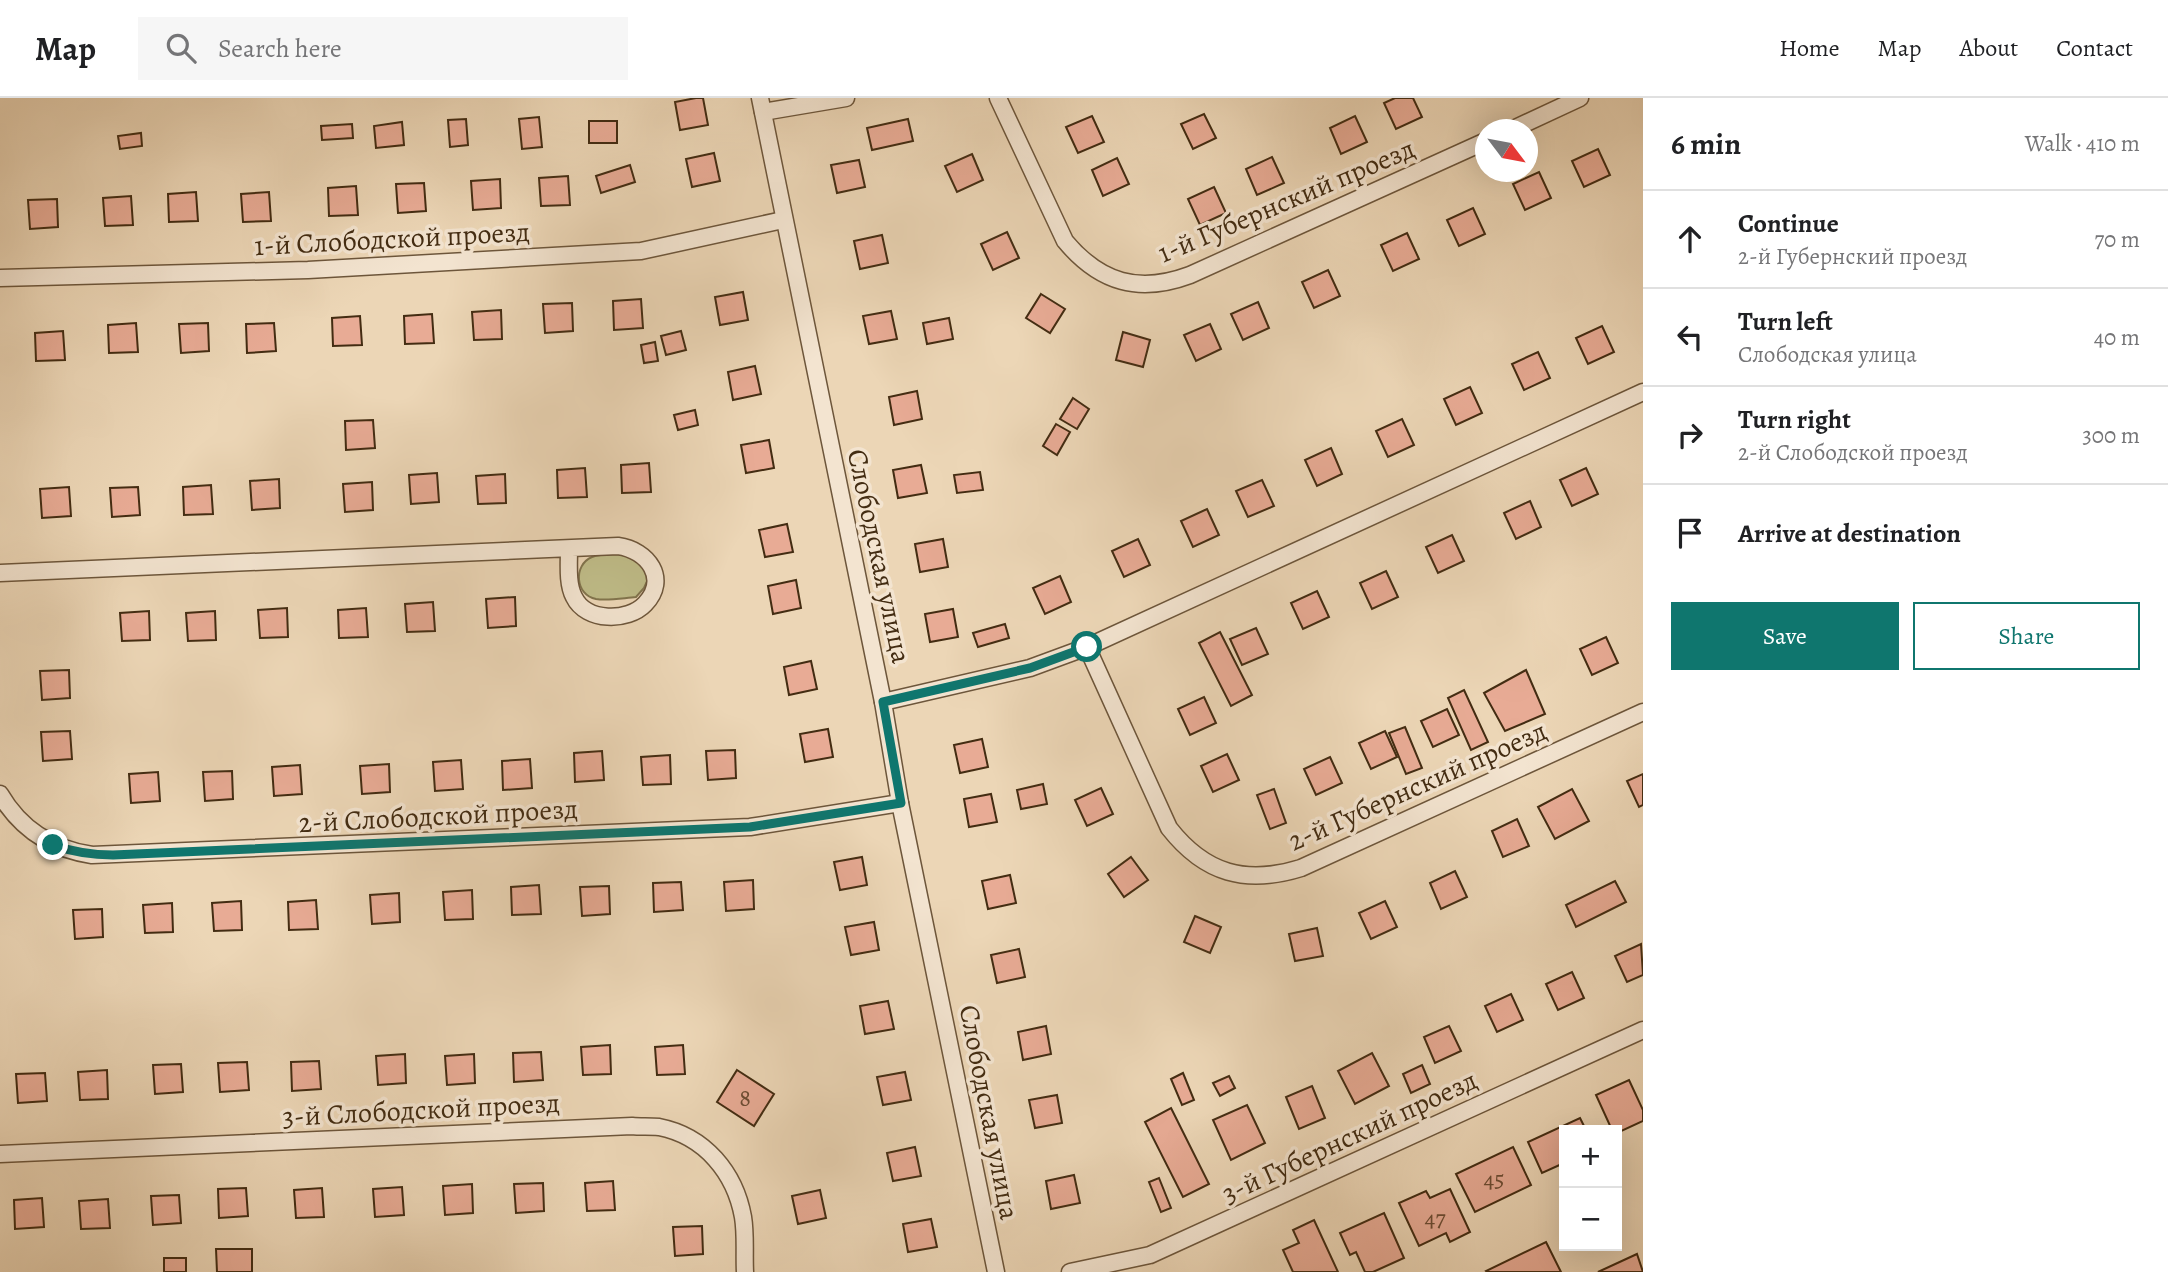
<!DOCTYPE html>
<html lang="en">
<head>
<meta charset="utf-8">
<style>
  :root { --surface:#fff; --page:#f6f6f6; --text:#202124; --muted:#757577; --line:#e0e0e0; --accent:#0f766e }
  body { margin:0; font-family:Alegreya,serif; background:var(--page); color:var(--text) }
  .controls { position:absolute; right:21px; bottom:21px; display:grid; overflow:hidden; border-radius:0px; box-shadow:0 7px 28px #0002 }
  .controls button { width:63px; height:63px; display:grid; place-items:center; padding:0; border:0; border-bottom:2px solid var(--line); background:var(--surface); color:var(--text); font:35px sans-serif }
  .compass { position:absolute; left:1475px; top:21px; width:63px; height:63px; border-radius:50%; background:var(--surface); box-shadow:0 7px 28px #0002; rotate:122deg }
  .stop { position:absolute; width:21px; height:21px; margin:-16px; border:5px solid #0f766e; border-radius:50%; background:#fff }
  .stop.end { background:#0f766e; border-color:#fff; box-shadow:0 2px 7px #0008 }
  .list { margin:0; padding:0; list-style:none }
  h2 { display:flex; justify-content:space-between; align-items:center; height:91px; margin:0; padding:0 28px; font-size:30px }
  h2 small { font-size:23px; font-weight:400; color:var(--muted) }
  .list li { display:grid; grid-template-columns:46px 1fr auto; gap:21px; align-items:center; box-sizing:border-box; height:98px; padding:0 28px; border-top:2px solid var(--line) }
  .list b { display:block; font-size:26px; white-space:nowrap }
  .list p { margin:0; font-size:23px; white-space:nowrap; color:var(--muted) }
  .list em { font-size:23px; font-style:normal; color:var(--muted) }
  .actions { display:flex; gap:14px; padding:21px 28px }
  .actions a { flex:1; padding:16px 0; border:2px solid var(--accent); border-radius:0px; text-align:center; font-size:24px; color:var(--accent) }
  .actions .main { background:var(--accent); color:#fff }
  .icon { flex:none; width:38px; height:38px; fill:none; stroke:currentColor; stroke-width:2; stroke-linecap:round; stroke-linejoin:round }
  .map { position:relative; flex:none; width:1643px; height:1174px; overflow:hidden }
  header { display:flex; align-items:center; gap:42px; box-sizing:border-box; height:98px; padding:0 35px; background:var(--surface); border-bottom:2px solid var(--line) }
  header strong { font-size:33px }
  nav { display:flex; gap:38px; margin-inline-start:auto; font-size:24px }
  .search { width:490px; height:63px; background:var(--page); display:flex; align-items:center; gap:18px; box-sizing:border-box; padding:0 24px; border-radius:0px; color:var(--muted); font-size:26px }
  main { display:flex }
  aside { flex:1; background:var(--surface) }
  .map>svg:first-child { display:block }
</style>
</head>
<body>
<header>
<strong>Map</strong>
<div class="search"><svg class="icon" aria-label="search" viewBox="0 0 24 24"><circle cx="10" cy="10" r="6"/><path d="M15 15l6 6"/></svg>Search here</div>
<nav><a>Home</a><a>Map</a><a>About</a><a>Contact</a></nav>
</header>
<main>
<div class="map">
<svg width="1643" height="1174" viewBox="0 0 1643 1174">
  <rect width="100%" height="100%" fill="#ecd6b6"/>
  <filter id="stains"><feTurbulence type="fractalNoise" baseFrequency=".00286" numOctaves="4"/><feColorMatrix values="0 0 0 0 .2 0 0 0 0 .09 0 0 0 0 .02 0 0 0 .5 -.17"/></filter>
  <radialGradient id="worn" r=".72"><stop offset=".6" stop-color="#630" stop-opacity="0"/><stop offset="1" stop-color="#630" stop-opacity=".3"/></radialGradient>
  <path fill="#bfbc88" stroke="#81744d" stroke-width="2" d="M626 456 638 460 649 479 644 490 636 499C623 500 608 503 596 501 575 497 573 467 592 459 601 455 616 457 626 456Z"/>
  <g fill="#e8ab95" stroke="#432c12" stroke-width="2">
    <path d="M696 0H703L708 27 680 32 675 4Z"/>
    <path d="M1395 0H1413L1422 19 1396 31 1384 5Z"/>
    <path d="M1204 16 1216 40 1193 51 1181 26Z"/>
    <path d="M1092 18 1104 44 1078 55 1066 29Z"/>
    <path d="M1355 18 1367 44 1341 56 1330 30Z"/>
    <path d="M539 19 542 49 522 51 519 21Z"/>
    <path d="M466 21 468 47 450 49 448 22Z"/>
    <path d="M908 21 913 43 872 52 867 30Z"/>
    <rect x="589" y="23" width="28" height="22"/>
    <path d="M402 24 404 47 376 50 374 28Z"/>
    <path d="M352 26 353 40 322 42 321 28Z"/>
    <path d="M141 35 142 48 120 51 118 38Z"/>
    <path d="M1598 51 1610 77 1584 89 1572 63Z"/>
    <path d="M714 55 720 83 692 89 686 61Z"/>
    <path d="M972 56 983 82 957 94 945 68Z"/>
    <path d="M1272 59 1284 85 1257 97 1246 71Z"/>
    <path d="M1117 60 1129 86 1103 98 1092 72Z"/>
    <path d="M859 62 865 89 837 95 831 67Z"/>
    <path d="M630 67 635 84 601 95 596 78Z"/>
    <path d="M1539 74 1551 100 1525 112 1513 86Z"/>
    <path d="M568 78 570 107 541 108 539 80Z"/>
    <path d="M500 81 501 110 473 112 471 83Z"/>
    <path d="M424 85 426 113 398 115 396 86Z"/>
    <path d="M356 88 358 117 329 118 328 90Z"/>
    <path d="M1214 89 1226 115 1200 127 1188 101Z"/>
    <path d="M196 94 198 123 169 124 168 96Z"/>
    <path d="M269 94 271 123 243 124 241 96Z"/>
    <path d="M131 98 133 127 105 128 103 100Z"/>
    <path d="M57 101 58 129 30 131 28 102Z"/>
    <path d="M1473 110 1485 136 1459 148 1447 122Z"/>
    <path d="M1007 134 1019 160 993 172 981 146Z"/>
    <path d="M1407 135 1419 161 1393 173 1381 147Z"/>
    <path d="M882 137 888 165 860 171 854 143Z"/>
    <path d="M1328 172 1340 198 1314 210 1302 184Z"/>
    <path d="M743 194 748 222 720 227 715 199Z"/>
    <path d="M1041 196 1065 211 1050 235 1026 220Z"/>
    <path d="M641 201 643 230 614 232 613 203Z"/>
    <path d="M1258 204 1269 230 1243 242 1231 216Z"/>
    <path d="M572 205 573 233 545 235 543 206Z"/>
    <path d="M501 212 502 241 474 242 472 214Z"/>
    <path d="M891 213 897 241 869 246 863 218Z"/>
    <path d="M432 216 434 245 405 246 404 218Z"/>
    <path d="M360 218 362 247 333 248 332 220Z"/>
    <path d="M949 220 953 241 927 246 923 225Z"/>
    <path d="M136 225 138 254 109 255 108 227Z"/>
    <path d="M208 225 209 253 181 255 179 226Z"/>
    <path d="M274 225 276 253 247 255 246 226Z"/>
    <path d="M1210 226 1221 251 1196 263 1184 237Z"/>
    <path d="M1602 228 1614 254 1588 266 1576 240Z"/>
    <path d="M63 233 65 262 36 263 35 235Z"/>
    <path d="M681 233 686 252 666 257 661 238Z"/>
    <path d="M1123 234 1150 242 1143 269 1116 262Z"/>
    <path d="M655 244 658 263 644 265 641 247Z"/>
    <path d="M1538 254 1550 280 1524 292 1512 266Z"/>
    <path d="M755 268 761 296 733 302 728 274Z"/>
    <path d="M1470 289 1482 315 1456 327 1444 301Z"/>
    <path d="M917 293 922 321 894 327 889 299Z"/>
    <path d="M1073 300 1089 311 1077 331 1060 321Z"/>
    <path d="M695 312 698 327 678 332 674 317Z"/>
    <path d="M1402 321 1414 347 1388 359 1376 333Z"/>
    <path d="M373 322 375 350 346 352 345 323Z"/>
    <path d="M1056 326 1070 334 1057 357 1043 348Z"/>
    <path d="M769 342 774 370 746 375 741 347Z"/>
    <path d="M1331 350 1342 376 1317 388 1305 362Z"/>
    <path d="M649 365 651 394 622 395 621 367Z"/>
    <path d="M921 367 927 395 898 400 893 372Z"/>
    <path d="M585 370 587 399 558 400 557 372Z"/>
    <path d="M1586 370 1598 396 1572 408 1560 382Z"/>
    <path d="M980 374 983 392 957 395 954 377Z"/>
    <path d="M437 375 439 404 411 406 409 377Z"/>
    <path d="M505 376 506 405 478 406 476 378Z"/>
    <path d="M279 381 280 410 252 412 250 383Z"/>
    <path d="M1262 382 1274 408 1248 419 1236 393Z"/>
    <path d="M372 384 373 412 345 414 343 386Z"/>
    <path d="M211 387 213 416 184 417 183 389Z"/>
    <path d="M69 389 71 418 42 420 40 391Z"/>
    <path d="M138 389 140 417 112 419 110 390Z"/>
    <path d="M1530 403 1541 429 1516 441 1504 415Z"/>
    <path d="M1207 411 1219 437 1193 449 1181 423Z"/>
    <path d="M787 426 793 454 765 459 759 432Z"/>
    <path d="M1452 437 1464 463 1438 475 1426 449Z"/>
    <path d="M943 441 948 469 920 474 915 446Z"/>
    <path d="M1138 441 1150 467 1124 479 1112 453Z"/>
    <path d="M1386 473 1398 499 1372 511 1360 485Z"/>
    <path d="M1060 478 1071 504 1045 516 1033 490Z"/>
    <path d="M796 482 801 510 773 516 768 488Z"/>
    <path d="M1317 493 1329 519 1303 531 1291 505Z"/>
    <path d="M515 499 516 528 488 530 486 501Z"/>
    <path d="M433 504 435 533 407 534 405 506Z"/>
    <path d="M287 510 288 539 260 540 258 512Z"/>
    <path d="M366 510 368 539 339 540 338 512Z"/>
    <path d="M953 511 958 539 930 544 925 516Z"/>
    <path d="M149 513 150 542 122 543 120 515Z"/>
    <path d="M215 513 216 542 188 543 186 515Z"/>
    <path d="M1005 526 1009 540 978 549 973 535Z"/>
    <path d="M1256 530 1268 556 1242 567 1230 541Z"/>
    <path d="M1220 534 1252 597 1231 608 1199 545Z"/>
    <path d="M1606 539 1618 565 1592 577 1580 551Z"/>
    <path d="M811 563 817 591 789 597 784 569Z"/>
    <path d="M69 572 70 600 42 602 40 573Z"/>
    <path d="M1526 572 1545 616 1505 633 1484 595Z"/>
    <path d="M1464 592 1488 644 1471 652 1448 600Z"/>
    <path d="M1204 599 1216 625 1190 637 1178 611Z"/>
    <path d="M1447 611 1459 637 1433 649 1421 623Z"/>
    <path d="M1405 629 1422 670 1406 676 1389 635Z"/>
    <path d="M828 631 833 659 805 664 800 636Z"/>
    <path d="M70 633 72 661 43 663 41 634Z"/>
    <path d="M1385 633 1397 659 1371 671 1359 645Z"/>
    <path d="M982 641 988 669 960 675 954 647Z"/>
    <path d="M735 652 736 680 708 682 706 653Z"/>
    <path d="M602 653 604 682 575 684 574 655Z"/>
    <path d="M1227 656 1239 682 1213 694 1201 668Z"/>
    <path d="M670 657 671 686 643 687 641 659Z"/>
    <path d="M1330 659 1342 685 1316 697 1304 671Z"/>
    <path d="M530 661 532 690 503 692 502 663Z"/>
    <path d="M461 662 463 691 435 693 433 664Z"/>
    <path d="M389 666 390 694 362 696 360 668Z"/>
    <path d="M300 667 302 696 274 698 272 669Z"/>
    <path d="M232 673 233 701 205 703 203 674Z"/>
    <path d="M158 674 160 703 131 705 129 676Z"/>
    <path d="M1643 676V707L1639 709 1627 683Z"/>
    <path d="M1043 686 1047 706 1021 711 1017 692Z"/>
    <path d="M1101 690 1113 716 1087 728 1075 702Z"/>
    <path d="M1274 691 1286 725 1270 731 1257 697Z"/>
    <path d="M1572 691 1589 723 1555 741 1538 709Z"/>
    <path d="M991 696 997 724 969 729 964 701Z"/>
    <path d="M1517 721 1529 748 1503 759 1492 733Z"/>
    <path d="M862 759 867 787 840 792 834 764Z"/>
    <path d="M1131 759 1148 782 1124 799 1108 776Z"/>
    <path d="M1455 773 1467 799 1441 811 1430 785Z"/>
    <path d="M1010 777 1016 805 988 811 982 783Z"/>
    <path d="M753 782 754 811 726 813 724 784Z"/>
    <path d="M1615 783 1626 804 1576 829 1566 807Z"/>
    <path d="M681 784 683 812 654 814 653 785Z"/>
    <path d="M539 787 541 816 512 817 511 789Z"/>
    <path d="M609 788 610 816 582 818 580 789Z"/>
    <path d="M472 792 473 821 445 822 443 794Z"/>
    <path d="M399 795 400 824 372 826 370 797Z"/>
    <path d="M316 802 318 831 289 832 288 804Z"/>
    <path d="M241 803 242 832 214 833 212 805Z"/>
    <path d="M1385 803 1397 829 1371 841 1359 815Z"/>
    <path d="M172 805 173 834 145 835 143 807Z"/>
    <path d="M102 811 103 839 75 841 73 812Z"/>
    <path d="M1195 818 1221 829 1210 855 1184 844Z"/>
    <path d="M874 824 879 852 851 857 845 829Z"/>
    <path d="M1317 830 1323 858 1295 863 1289 836Z"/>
    <path d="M1641 846 1643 877 1627 884 1615 858Z"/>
    <path d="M1019 851 1025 879 997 885 991 857Z"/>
    <path d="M1572 874 1584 900 1558 912 1546 886Z"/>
    <path d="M1511 896 1523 922 1497 934 1485 908Z"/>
    <path d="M888 903 894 931 865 936 860 908Z"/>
    <path d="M1046 928 1051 956 1023 962 1018 934Z"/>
    <path d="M1449 928 1461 953 1435 965 1424 939Z"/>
    <path d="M610 947 611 976 583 977 581 949Z"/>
    <path d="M683 947 685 976 657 977 655 949Z"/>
    <path d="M541 954 543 982 514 984 513 955Z"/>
    <path d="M1372 955 1389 988 1355 1006 1338 973Z"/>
    <path d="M405 956 406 985 378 987 376 958Z"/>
    <path d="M474 956 475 985 447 987 445 958Z"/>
    <path d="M319 963 321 991 292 993 291 964Z"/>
    <path d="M247 964 249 992 220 994 218 965Z"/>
    <path d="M181 966 183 994 155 996 153 967Z"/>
    <path d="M1422 967 1430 986 1411 995 1403 976Z"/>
    <path d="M107 972 108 1001 80 1002 78 974Z"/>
    <path d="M737 972 774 996 754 1028 717 1004Z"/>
    <path d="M905 974 911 1002 883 1007 877 979Z"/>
    <path d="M45 975 47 1003 18 1005 16 976Z"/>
    <path d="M1183 975 1194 1002 1182 1007 1171 981Z"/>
    <path d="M1229 978 1235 990 1220 998 1213 985Z"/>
    <path d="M1629 982 1643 1012V1023L1617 1035V1032H1612L1596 997Z"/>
    <path d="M1312 988 1325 1020 1299 1031 1286 999Z"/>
    <path d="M1057 997 1062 1025 1035 1030 1029 1002Z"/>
    <path d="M1247 1007 1265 1045 1231 1062 1213 1022Z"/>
    <path d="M1171 1010 1209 1086 1183 1099 1145 1024Z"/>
    <path d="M1580 1020 1586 1032H1564V1065L1542 1075 1528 1044Z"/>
    <path d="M915 1049 921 1078 893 1083 887 1055Z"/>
    <path d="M1513 1049 1531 1087 1475 1114 1456 1076Z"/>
    <path d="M1074 1077 1080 1105 1051 1111 1046 1083Z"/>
    <path d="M1159 1080 1171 1110 1161 1114 1149 1084Z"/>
    <path d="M613 1083 615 1112 587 1113 585 1085Z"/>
    <path d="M543 1085 544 1113 516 1115 514 1086Z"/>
    <path d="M472 1086 473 1115 445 1117 443 1088Z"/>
    <path d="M402 1089 404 1117 375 1119 373 1091Z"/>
    <path d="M246 1090 248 1118 219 1120 218 1091Z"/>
    <path d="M322 1090 324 1119 296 1120 294 1092Z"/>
    <path d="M1450 1091 1470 1134 1450 1144 1446 1135 1419 1148 1399 1105 1426 1093 1430 1100Z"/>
    <path d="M820 1092 826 1120 798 1126 792 1098Z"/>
    <path d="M179 1097 181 1125 153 1127 151 1098Z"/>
    <path d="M42 1100 44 1129 15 1131 14 1102Z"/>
    <path d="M108 1101 110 1130 81 1131 79 1103Z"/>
    <path d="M1384 1115 1404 1160 1373 1174H1365L1356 1154 1350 1157 1340 1135Z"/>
    <path d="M931 1121 937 1149 908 1154 903 1126Z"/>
    <path d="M1314 1122 1338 1174H1293L1283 1152 1299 1145 1293 1132Z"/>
    <path d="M702 1128 703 1156 675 1158 673 1129Z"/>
    <path d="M1546 1144 1561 1174H1487L1486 1173Z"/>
    <path d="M216 1151H252V1174H217Z"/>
    <path d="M1637 1156 1643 1174H1598Z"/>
    <rect x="164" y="1160" width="22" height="14"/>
  </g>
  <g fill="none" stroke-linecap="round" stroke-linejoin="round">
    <g stroke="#6d563b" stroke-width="19">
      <g id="street">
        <path d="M760 0 883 604 900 705 996 1174"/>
        <path d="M998 0 1065 143C1100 185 1139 196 1190 177L1486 43"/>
        <path d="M763 14 846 0"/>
        <path d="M1511 32 1580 0"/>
        <path d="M0 180 308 172 641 153 783 122"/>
        <path d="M0 475 618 448C648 452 669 481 645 506 628 524 586 524 574 499 567 486 569 466 569 451"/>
        <path d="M1087 549 1169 730C1205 776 1246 787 1301 770L1643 614"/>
        <path d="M883 604 1030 570 1087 549 1643 294"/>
        <path d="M0 696C21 732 52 751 92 757L750 729 900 705"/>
        <path d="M0 1056 632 1028C640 1029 650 1028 659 1029 705 1038 735 1075 743 1119 746 1137 744 1156 745 1174"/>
        <path d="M1070 1174 1150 1157 1643 932"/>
      </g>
    </g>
    <use href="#street" stroke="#f3e4d0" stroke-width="16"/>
  </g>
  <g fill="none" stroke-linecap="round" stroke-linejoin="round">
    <path stroke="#0f766e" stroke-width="9" d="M53 747C73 754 91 757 113 757L750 729 901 705 883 604 1030 570 1087 549"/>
  </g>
  <g text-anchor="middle" stroke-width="7" stroke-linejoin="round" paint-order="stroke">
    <g font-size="24" fill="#6c4c33">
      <text x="745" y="1008">8</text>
      <text x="1494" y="1089">45</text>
      <text x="1435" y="1128">47</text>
    </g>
    <g font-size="28" fill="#432c12" stroke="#f3e4d0">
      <text transform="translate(1286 102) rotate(-23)" y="10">1-й Губернский проезд</text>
      <text transform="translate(392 140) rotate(-3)" y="10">1-й Слободской проезд</text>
      <text transform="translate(880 458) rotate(78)" y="10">Слободская улица</text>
      <text transform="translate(1417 687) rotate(-24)" y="10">2-й Губернский проезд</text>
      <text transform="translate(438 717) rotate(-3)" y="10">2-й Слободской проезд</text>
      <text transform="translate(421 1011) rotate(-3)" y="10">3-й Слободской проезд</text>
      <text transform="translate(990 1014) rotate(79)" y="10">Слободская улица</text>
      <text transform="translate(1349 1038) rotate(-25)" y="10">3-й Губернский проезд</text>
    </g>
  </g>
  <rect width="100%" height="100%" filter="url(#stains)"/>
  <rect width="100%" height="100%" fill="url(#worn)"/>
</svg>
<div class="controls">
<button>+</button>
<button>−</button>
</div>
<svg class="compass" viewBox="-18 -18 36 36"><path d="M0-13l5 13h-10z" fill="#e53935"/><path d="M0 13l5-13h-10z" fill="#757577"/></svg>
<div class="stop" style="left:1087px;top:549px"></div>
<div class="stop end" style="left:53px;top:747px"></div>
</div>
<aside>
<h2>6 min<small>Walk · 410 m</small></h2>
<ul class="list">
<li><svg class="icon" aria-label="ahead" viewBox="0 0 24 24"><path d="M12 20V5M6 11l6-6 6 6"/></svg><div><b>Continue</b><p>2-й Губернский проезд</p></div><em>70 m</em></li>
<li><svg class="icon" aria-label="left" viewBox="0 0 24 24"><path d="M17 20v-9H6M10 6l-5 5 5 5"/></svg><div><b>Turn left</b><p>Слободская улица</p></div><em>40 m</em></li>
<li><svg class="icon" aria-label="right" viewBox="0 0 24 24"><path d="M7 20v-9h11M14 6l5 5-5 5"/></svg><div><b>Turn right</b><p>2-й Слободской проезд</p></div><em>300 m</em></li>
<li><svg class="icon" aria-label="arrive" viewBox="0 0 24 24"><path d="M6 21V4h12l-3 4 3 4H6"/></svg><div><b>Arrive at destination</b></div></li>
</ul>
<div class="actions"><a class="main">Save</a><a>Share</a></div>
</aside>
</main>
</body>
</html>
